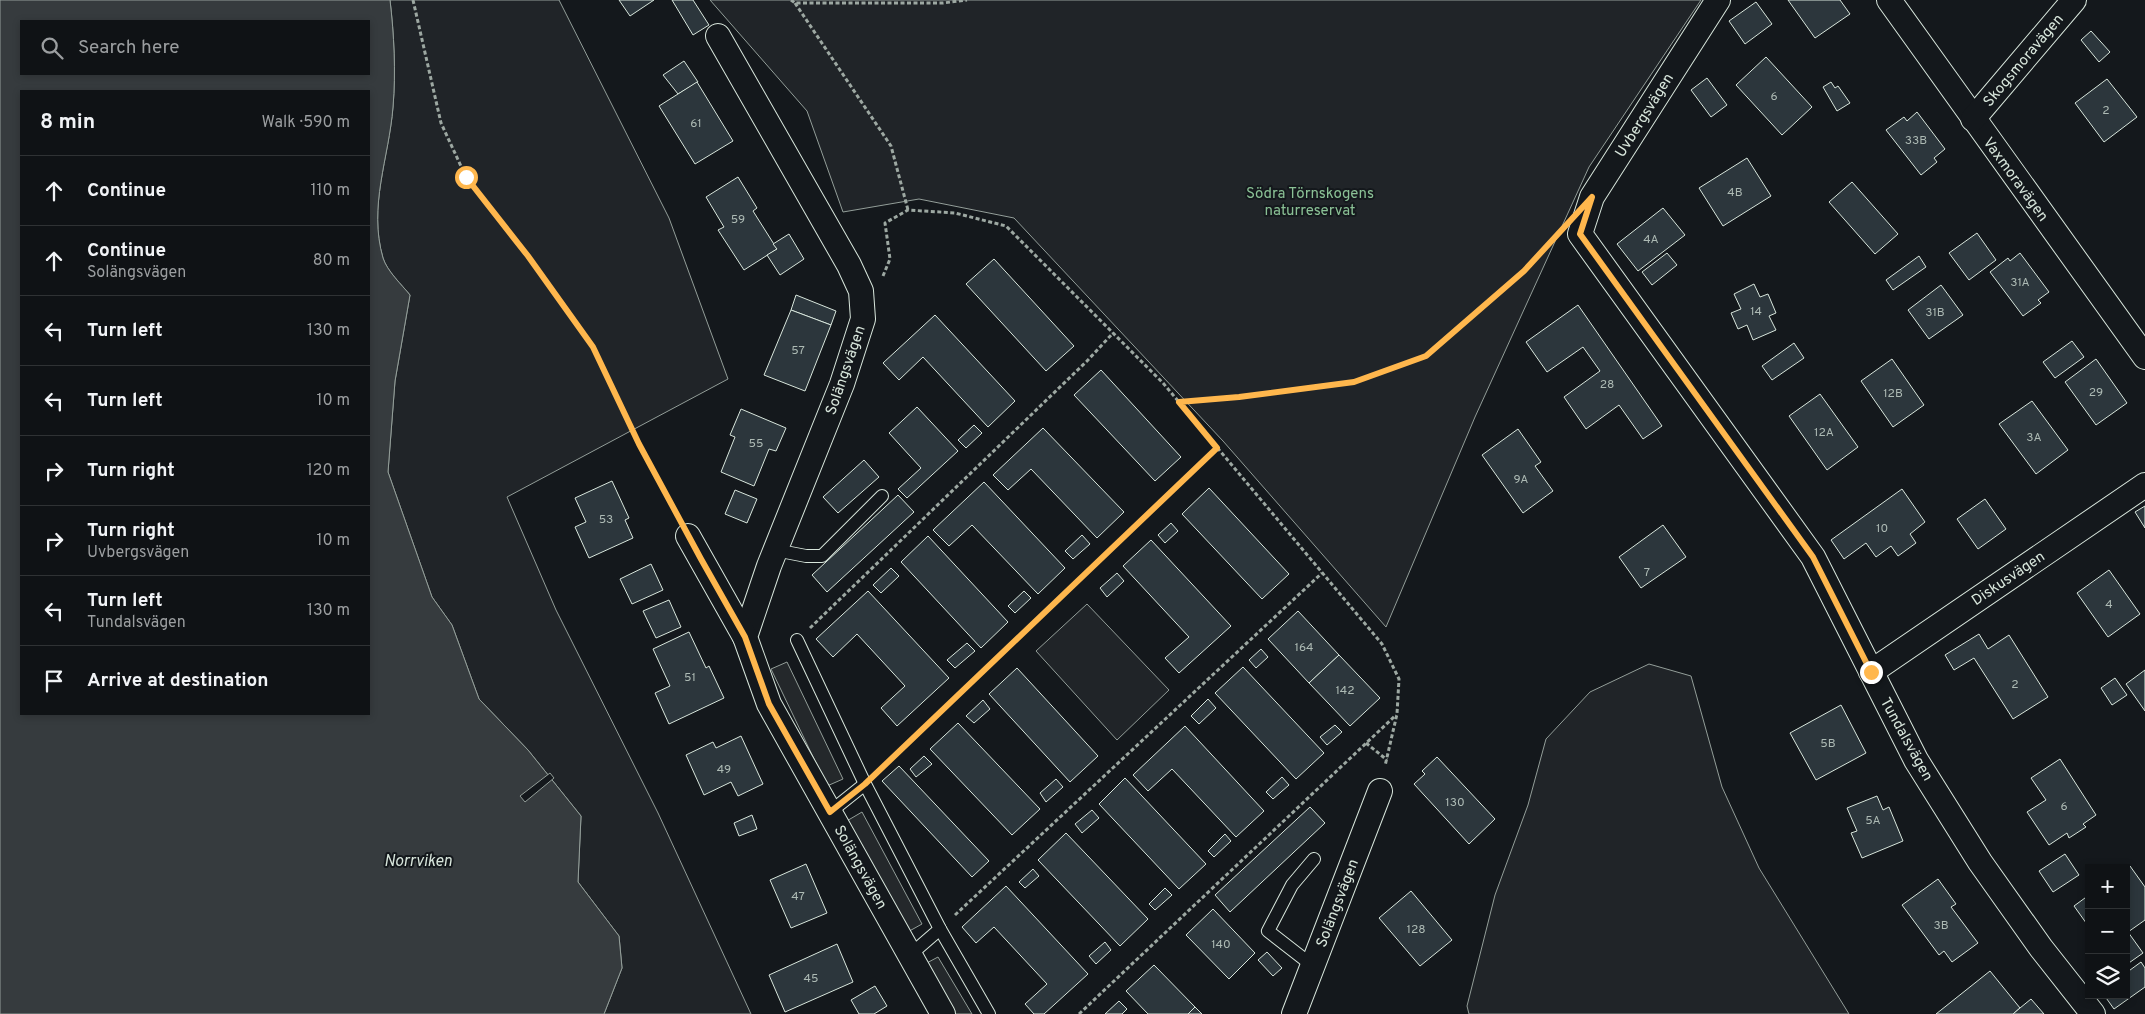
<!DOCTYPE html>
<html lang="en">
<head>
<meta charset="utf-8">
<style>
  :root { --surface:#0f1215; --page:#181b1e; --text:#f1f3f6; --muted:#9b9ea0; --line:#2f3234 }
  body { margin:0; font-family:Overpass,sans-serif; background:var(--page); color:var(--text) }
  .controls { position:absolute; right:15px; bottom:15px; display:grid; overflow:hidden; border-radius:0px; box-shadow:0 2px 8px #0003 }
  .controls button { width:45px; height:45px; display:grid; place-items:center; padding:0; border:0; border-bottom:1px solid var(--line); background:var(--surface); color:var(--text); font:25px sans-serif }
  .stop { position:absolute; width:15px; height:15px; margin:-11px; border:4px solid #ffb74d; border-radius:50%; background:#fff }
  .stop.end { background:#ffb74d; border-color:#fff; box-shadow:0 1px 5px #0008 }
  .list { margin:0; padding:0; list-style:none }
  h2 { display:flex; justify-content:space-between; align-items:center; height:65px; margin:0; padding:0 20px; font-size:21px }
  h2 small { font-size:16px; font-weight:400; color:var(--muted) }
  .list li { display:grid; grid-template-columns:32px 1fr auto; gap:15px; align-items:center; box-sizing:border-box; height:70px; padding:0 20px; border-top:1px solid var(--line) }
  .list b { display:block; font-size:19px; white-space:nowrap }
  .list p { margin:0; font-size:16px; white-space:nowrap; color:var(--muted) }
  .list em { font-size:16px; font-style:normal; color:var(--muted) }
  .icon { flex:none; width:28px; height:28px; fill:none; stroke:currentColor; stroke-width:2; stroke-linecap:round; stroke-linejoin:round }
  .map { position:relative; flex:none; width:2145px; height:1014px; overflow:hidden }
  .search { position:absolute; background:var(--surface); box-shadow:0 2px 8px #0003; left:20px; top:20px; width:350px; height:55px; display:flex; align-items:center; gap:12px; box-sizing:border-box; padding:0 18px; border-radius:0px; color:var(--muted); font-size:19px }
  .panel { position:absolute; background:var(--surface); box-shadow:0 2px 8px #0003; left:20px; top:90px; width:350px; height:625px; border-radius:0px }
  .map>svg:first-child { display:block }
</style>
</head>
<body>
<div class="map">
<svg width="2145" height="1014" viewBox="0 0 2145 1014">
  <rect width="100%" height="100%" fill="#14181c"/>
  <g fill="#202428" stroke="#939e99">
    <path d="M390 0H559L669 218 728 379 507 497 556 610 658 813 751 1014H604L622 968 619 936 578 882 581 816 528 750 479 699 452 625 432 597 388 472 395 381 410 295C402 285 387 271 383 258 368 207 389 157 393 107 396 72 394 34 390 0Z"/>
    <path d="M710 0H1701L1589 167 1475 417 1386 627 1223 441 1014 218 919 199 843 212 807 111Z"/>
    <path d="M1087 604 1169 690 1117 740 1036 651Z"/>
    <path d="M1649 664 1691 676 1722 787 1759 868 1849 1014H1469L1467 1006 1495 895 1528 805 1546 739 1590 692Z"/>
  </g>
  <g fill="#24282b" stroke="#939e99">
    <path d="M787 662 843 779 827 786 771 669Z"/>
    <path d="M862 812 922 924 904 934 845 822Z"/>
    <path d="M938 957 972 1014H950L923 965Z"/>
  </g>
  <path fill="#363b3e" stroke="#939e99" fill-rule="evenodd" d="M0 0H390C394 34 396 72 393 107 389 158 368 206 383 258 387 271 402 285 410 295L395 381 388 472 432 597 452 625 479 699 528 750 581 816 578 882 619 936 622 968 604 1014H0ZM21 21H369V74H21ZM21 91H369V714H21Z"/>
  <path fill="#14181c" stroke="#939e99" d="M550 773 554 778 525 802 520 796Z"/>
  <g fill="#2c363c" stroke="#d8e6dc">
    <path d="M619 0H654L630 16Z"/>
    <path d="M672 0H693L709 25 693 35Z"/>
    <path d="M1788 0H1840L1850 14 1815 38Z"/>
    <path d="M1756 2 1772 24 1745 44 1729 21Z"/>
    <path d="M2091 31 2110 52 2099 62 2081 40Z"/>
    <path d="M1766 57 1812 107 1782 135 1736 85Z"/>
    <path d="M684 61 698 82 678 94 663 75Z"/>
    <path d="M1707 78 1727 105 1711 117 1691 90Z"/>
    <path d="M2107 79 2137 117 2104 142 2075 103Z"/>
    <path d="M697 82 733 141 695 164 659 106Z"/>
    <path d="M1831 82 1835 88 1838 86 1850 103 1837 111 1823 87Z"/>
    <path d="M1917 112 1945 149 1934 158 1937 162 1921 175 1886 130 1904 117 1907 121Z"/>
    <path d="M1747 158 1771 196 1723 226 1699 188Z"/>
    <path d="M738 177 757 208 753 211 777 249 744 270 718 230 724 227 706 197Z"/>
    <path d="M1852 182 1898 234 1875 254 1829 202Z"/>
    <path d="M1663 208 1685 235 1638 271 1617 244Z"/>
    <path d="M1977 233 1996 260 1969 280 1949 253Z"/>
    <path d="M789 234 804 259 780 275 767 255 777 249 773 244Z"/>
    <path d="M1667 253 1677 265 1652 285 1642 272Z"/>
    <path d="M2020 253 2049 292 2038 300 2041 303 2023 316 1990 272 2008 258 2010 261Z"/>
    <path d="M1919 256 1926 267 1893 290 1886 280Z"/>
    <path d="M994 259 1074 346 1046 371 966 284Z"/>
    <path d="M1754 284 1760 297 1768 294 1776 313 1769 316 1776 330 1753 340 1747 325 1738 329 1731 313 1741 309 1734 294Z"/>
    <path d="M1941 285 1963 315 1929 339 1908 310Z"/>
    <path d="M796 295 836 311 831 325 791 310Z"/>
    <path d="M1578 305 1662 426 1643 439 1619 405 1586 429 1564 397 1600 371 1583 347 1547 372 1526 342Z"/>
    <path d="M791 310 831 325 805 391 764 375Z"/>
    <path d="M935 315 1015 401 988 427 923 357 899 380 883 363Z"/>
    <path d="M2072 341 2084 357 2055 378 2043 362Z"/>
    <path d="M1794 343 1804 358 1772 380 1762 366Z"/>
    <path d="M1892 359 1924 405 1893 427 1861 381Z"/>
    <path d="M2096 359 2127 403 2096 425 2065 382Z"/>
    <path d="M1101 370 1181 457 1155 481 1074 395Z"/>
    <path d="M1820 394 1858 447 1827 470 1789 416Z"/>
    <path d="M2032 401 2068 450 2036 474 1999 424Z"/>
    <path d="M917 407 958 451 907 498 898 489 921 468 889 433Z"/>
    <path d="M741 409 786 428 776 451 769 449 754 486 721 472 735 437 730 435Z"/>
    <path d="M974 425 982 433 966 448 958 440Z"/>
    <path d="M1043 428 1124 512 1097 538 1031 469 1008 490 993 475Z"/>
    <path d="M1518 429 1541 462 1535 466 1553 491 1523 513 1482 455Z"/>
    <path d="M864 460 879 477 838 513 823 497Z"/>
    <path d="M612 481 629 518 625 520 633 538 589 558 575 527 586 522 575 498Z"/>
    <path d="M984 482 1065 568 1038 594 972 525 949 546 933 530Z"/>
    <path d="M1209 488 1289 574 1262 599 1182 514Z"/>
    <path d="M1902 489 1925 522 1910 534 1916 543 1898 556 1891 546 1876 557 1866 543 1844 559 1831 540Z"/>
    <path d="M735 490 757 499 747 523 725 514Z"/>
    <path d="M898 495 914 512 827 592 812 575Z"/>
    <path d="M1985 499 2006 529 1978 549 1957 519Z"/>
    <path d="M2145 506V528L2135 512Z"/>
    <path d="M1171 523 1178 531 1165 543 1158 535Z"/>
    <path d="M1663 525 1686 557 1641 588 1619 557Z"/>
    <path d="M1082 535 1090 544 1073 559 1065 551Z"/>
    <path d="M928 536 1008 622 981 648 901 562Z"/>
    <path d="M1151 540 1231 626 1179 673 1165 658 1189 637 1123 566Z"/>
    <path d="M651 564 663 590 632 604 620 579Z"/>
    <path d="M891 568 899 576 881 593 873 585Z"/>
    <path d="M2109 570 2140 614 2108 637 2077 593Z"/>
    <path d="M1117 573 1124 581 1107 597 1100 588Z"/>
    <path d="M868 591 949 678 897 726 881 708 905 686 857 634 833 657 816 639Z"/>
    <path d="M1024 591 1031 598 1015 613 1008 606Z"/>
    <path d="M669 600 681 627 656 638 643 611Z"/>
    <path d="M1298 611 1339 655 1309 683 1268 639Z"/>
    <path d="M689 632 706 668 709 666 724 698 669 724 655 693 670 686 653 649Z"/>
    <path d="M1979 634 1988 649 2009 635 2048 697 2013 719 1974 658 1954 670 1945 655Z"/>
    <path d="M967 643 975 651 955 668 947 660Z"/>
    <path d="M1261 649 1268 657 1256 668 1249 660Z"/>
    <path d="M1339 655 1380 698 1350 726 1309 683Z"/>
    <path d="M1243 667 1324 753 1296 779 1215 693Z"/>
    <path d="M1017 668 1098 756 1070 782 989 694Z"/>
    <path d="M2145 670V711L2126 684Z"/>
    <path d="M2115 678 2127 695 2112 705 2101 688Z"/>
    <path d="M1208 699 1216 708 1199 724 1191 716Z"/>
    <path d="M983 700 990 709 974 723 966 716Z"/>
    <path d="M1841 705 1866 753 1816 780 1790 733Z"/>
    <path d="M958 723 1040 809 1012 835 930 749Z"/>
    <path d="M1335 725 1342 732 1327 745 1320 737Z"/>
    <path d="M1185 726 1264 811 1236 837 1172 769 1148 791 1133 775Z"/>
    <path d="M741 736 763 784 738 796 731 782 704 795 686 755 713 742 716 748Z"/>
    <path d="M924 756 932 764 916 777 910 769Z"/>
    <path d="M1437 757 1495 819 1469 844 1414 784 1425 774 1422 771Z"/>
    <path d="M2060 759 2096 815 2083 824 2086 827 2069 838 2067 833 2049 845 2027 812 2046 800 2031 778Z"/>
    <path d="M899 766 989 861 972 877 882 781Z"/>
    <path d="M1282 777 1289 785 1273 799 1266 792Z"/>
    <path d="M1125 778 1206 864 1179 889 1099 804Z"/>
    <path d="M1056 779 1063 787 1046 802 1040 793Z"/>
    <path d="M1877 796 1883 810 1889 807 1903 841 1862 858 1851 833 1857 831 1847 808Z"/>
    <path d="M1310 807 1325 823 1230 912 1215 895Z"/>
    <path d="M1092 810 1099 818 1082 833 1075 824Z"/>
    <path d="M752 815 757 829 739 836 734 823Z"/>
    <path d="M1066 833 1148 919 1120 946 1038 860Z"/>
    <path d="M1225 834 1231 841 1214 857 1208 851Z"/>
    <path d="M2065 854 2079 875 2053 892 2039 871Z"/>
    <path d="M806 864 827 913 791 928 770 880Z"/>
    <path d="M2130 866 2145 887V920L2128 932 2143 953 2126 965V869Z"/>
    <path d="M1033 869 1039 876 1025 888 1019 882Z"/>
    <path d="M1938 879 1956 904 1951 907 1978 943 1952 962 1944 951 1939 955 1902 905Z"/>
    <path d="M1006 886 1088 974 1044 1014H1034L1025 1004 1047 984 994 927 976 943 962 927Z"/>
    <path d="M1165 888 1172 895 1155 910 1149 904Z"/>
    <path d="M1411 891 1452 940 1420 966 1379 918Z"/>
    <path d="M2089 895V927L2074 906Z"/>
    <path d="M1213 909 1255 953 1229 979 1186 935Z"/>
    <path d="M1105 942 1111 950 1096 964 1089 956Z"/>
    <path d="M837 944 853 982 785 1012 769 975Z"/>
    <path d="M1267 952 1282 968 1273 976 1258 960Z"/>
    <path d="M2141 962 2145 968V987L2114 1009 2104 995H2126V973Z"/>
    <path d="M1154 965 1195 1007 1188 1014H1148L1126 991Z"/>
    <path d="M1990 971 2020 1008 2013 1014H1936Z"/>
    <path d="M875 986 887 1006 874 1014H859L851 1000Z"/>
    <path d="M2031 999 2044 1014H2013L2020 1008Z"/>
    <path d="M1119 1001 1127 1009 1122 1014H1105Z"/>
    <path d="M1195 1007 1202 1014H1188Z"/>
  </g>
  <g fill="none" stroke-linecap="round" stroke-linejoin="round">
    <g stroke="#d8e6dc" stroke-width="14">
      <g id="lane">
        <path d="M775 550 806 556H822L882 496"/>
        <path d="M797 640 865 784 940 929 989 1014"/>
        <path d="M830 812 865 784"/>
        <path d="M910 955 940 929"/>
        <path d="M1313 966 1268 931 1292 885 1314 859"/>
      </g>
    </g>
    <g stroke="#d8e6dc" stroke-width="26">
      <g id="street">
        <path d="M1718 0 1592 197 1580 234 1813 557 1916 760 1980 862 2041 948 2093 1014"/>
        <path d="M1889 0 2145 357"/>
        <path d="M718 36 849 265 861 291 863 319 842 384 769 566 745 637 769 704 943 1014"/>
        <path d="M1973 119 2074 0"/>
        <path d="M688 536 745 637"/>
        <path d="M1871 672 2145 485"/>
        <path d="M1294 1014 1380 791"/>
      </g>
    </g>
    <g stroke="#9da8a2" stroke-width="3" stroke-dasharray="4 2.5" stroke-linecap="butt">
      <path d="M413 0 441 123 466 177 528 256 593 347 639 444 676 514"/>
      <path d="M791 0 795 3H943L967 0"/>
      <path d="M795 3 891 146 908 210"/>
      <path d="M883 276 890 259 885 223 908 210 955 213 1006 226 1163 383 1382 644 1399 679 1397 714 1385 766"/>
      <path d="M1179 402 1239 397 1354 382 1426 356 1524 271 1555 237"/>
      <path d="M810 628 1087 361 1113 333"/>
      <path d="M1366 743 1387 760"/>
      <path d="M880 770 1217 448"/>
      <path d="M955 915 1322 573"/>
      <path d="M1079 1014 1396 715"/>
    </g>
    <use href="#lane" stroke="#14181c" stroke-width="12"/>
    <use href="#street" stroke="#14181c" stroke-width="24"/>
  </g>
  <g fill="none" stroke-linecap="round" stroke-linejoin="round">
    <path stroke="#ffb74d" stroke-width="6" d="M466 177 528 256 593 347 639 444 701 559 745 637 769 704 830 812 865 784 1217 448 1179 402 1239 397 1354 382 1426 356 1524 271 1592 197 1580 234 1813 557 1871 672"/>
  </g>
  <g text-anchor="middle" stroke-width="4" stroke-linejoin="round" paint-order="stroke">
    <g font-size="12" fill="#adbab4">
      <text x="1774" y="100">6</text>
      <text x="2106" y="114">2</text>
      <text x="696" y="127">61</text>
      <text x="1916" y="144">33B</text>
      <text x="1735" y="196">4B</text>
      <text x="738" y="223">59</text>
      <text x="1651" y="243">4A</text>
      <text x="2020" y="286">31A</text>
      <text x="1756" y="315">14</text>
      <text x="1935" y="316">31B</text>
      <text x="798" y="354">57</text>
      <text x="1607" y="388">28</text>
      <text x="2096" y="396">29</text>
      <text x="1893" y="397">12B</text>
      <text x="1824" y="436">12A</text>
      <text x="2034" y="441">3A</text>
      <text x="756" y="447">55</text>
      <text x="1521" y="483">9A</text>
      <text x="606" y="523">53</text>
      <text x="1882" y="532">10</text>
      <text x="1647" y="576">7</text>
      <text x="2109" y="608">4</text>
      <text x="1304" y="651">164</text>
      <text x="690" y="681">51</text>
      <text x="2015" y="688">2</text>
      <text x="1345" y="694">142</text>
      <text x="1828" y="747">5B</text>
      <text x="724" y="773">49</text>
      <text x="1455" y="806">130</text>
      <text x="2064" y="810">6</text>
      <text x="1873" y="824">5A</text>
      <text x="798" y="900">47</text>
      <text x="1941" y="929">3B</text>
      <text x="1416" y="933">128</text>
      <text x="1221" y="948">140</text>
      <text x="811" y="982">45</text>
    </g>
    <g font-size="15" fill="#d8e6dc" stroke="#14181c">
      <text transform="translate(2023 60) rotate(-50)" y="5">Skogsmoravägen</text>
      <text transform="translate(1644 115) rotate(-58)" y="5">Uvbergsvägen</text>
      <text transform="translate(2016 179) rotate(54)" y="5">Vaxmoravägen</text>
      <text transform="translate(845 370) rotate(-71)" y="5">Solängsvägen</text>
      <text transform="translate(2008 578) rotate(-34)" y="5">Diskusvägen</text>
      <text transform="translate(1907 739) rotate(61)" y="5">Tundalsvägen</text>
      <text transform="translate(861 867) rotate(61)" y="5">Solängsvägen</text>
      <text transform="translate(1337 903) rotate(-69)" y="5">Solängsvägen</text>
    </g>
    <g font-size="15" fill="#8ac095" stroke="#14181c">
      <text x="1310" y="198">Södra Törnskogens<tspan x="1310" dy="17">naturreservat</tspan></text>
    </g>
    <g font-size="16" font-style="italic" fill="#d8e6dc" stroke="#14181c">
      <text x="418" y="866">Norrviken</text>
    </g>
  </g>
</svg>
<div class="controls">
<button>+</button>
<button>−</button>
<button><svg class="icon" aria-label="layers" viewBox="0 0 24 24"><path d="M12 4l9 5-9 5-9-5zM3 14l9 5 9-5"/></svg></button>
</div>
<div class="stop" style="left:466px;top:177px"></div>
<div class="stop end" style="left:1871px;top:672px"></div>
<div class="search"><svg class="icon" aria-label="search" viewBox="0 0 24 24"><circle cx="10" cy="10" r="6"/><path d="M15 15l6 6"/></svg>Search here</div>
<section class="panel">
<h2>8 min<small>Walk · 590 m</small></h2>
<ul class="list">
<li><svg class="icon" aria-label="ahead" viewBox="0 0 24 24"><path d="M12 20V5M6 11l6-6 6 6"/></svg><div><b>Continue</b></div><em>110 m</em></li>
<li><svg class="icon" aria-label="ahead" viewBox="0 0 24 24"><path d="M12 20V5M6 11l6-6 6 6"/></svg><div><b>Continue</b><p>Solängsvägen</p></div><em>80 m</em></li>
<li><svg class="icon" aria-label="left" viewBox="0 0 24 24"><path d="M17 20v-9H6M10 6l-5 5 5 5"/></svg><div><b>Turn left</b></div><em>130 m</em></li>
<li><svg class="icon" aria-label="left" viewBox="0 0 24 24"><path d="M17 20v-9H6M10 6l-5 5 5 5"/></svg><div><b>Turn left</b></div><em>10 m</em></li>
<li><svg class="icon" aria-label="right" viewBox="0 0 24 24"><path d="M7 20v-9h11M14 6l5 5-5 5"/></svg><div><b>Turn right</b></div><em>120 m</em></li>
<li><svg class="icon" aria-label="right" viewBox="0 0 24 24"><path d="M7 20v-9h11M14 6l5 5-5 5"/></svg><div><b>Turn right</b><p>Uvbergsvägen</p></div><em>10 m</em></li>
<li><svg class="icon" aria-label="left" viewBox="0 0 24 24"><path d="M17 20v-9H6M10 6l-5 5 5 5"/></svg><div><b>Turn left</b><p>Tundalsvägen</p></div><em>130 m</em></li>
<li><svg class="icon" aria-label="arrive" viewBox="0 0 24 24"><path d="M6 21V4h12l-3 4 3 4H6"/></svg><div><b>Arrive at destination</b></div></li>
</ul>
</section>
</div>
</body>
</html>
